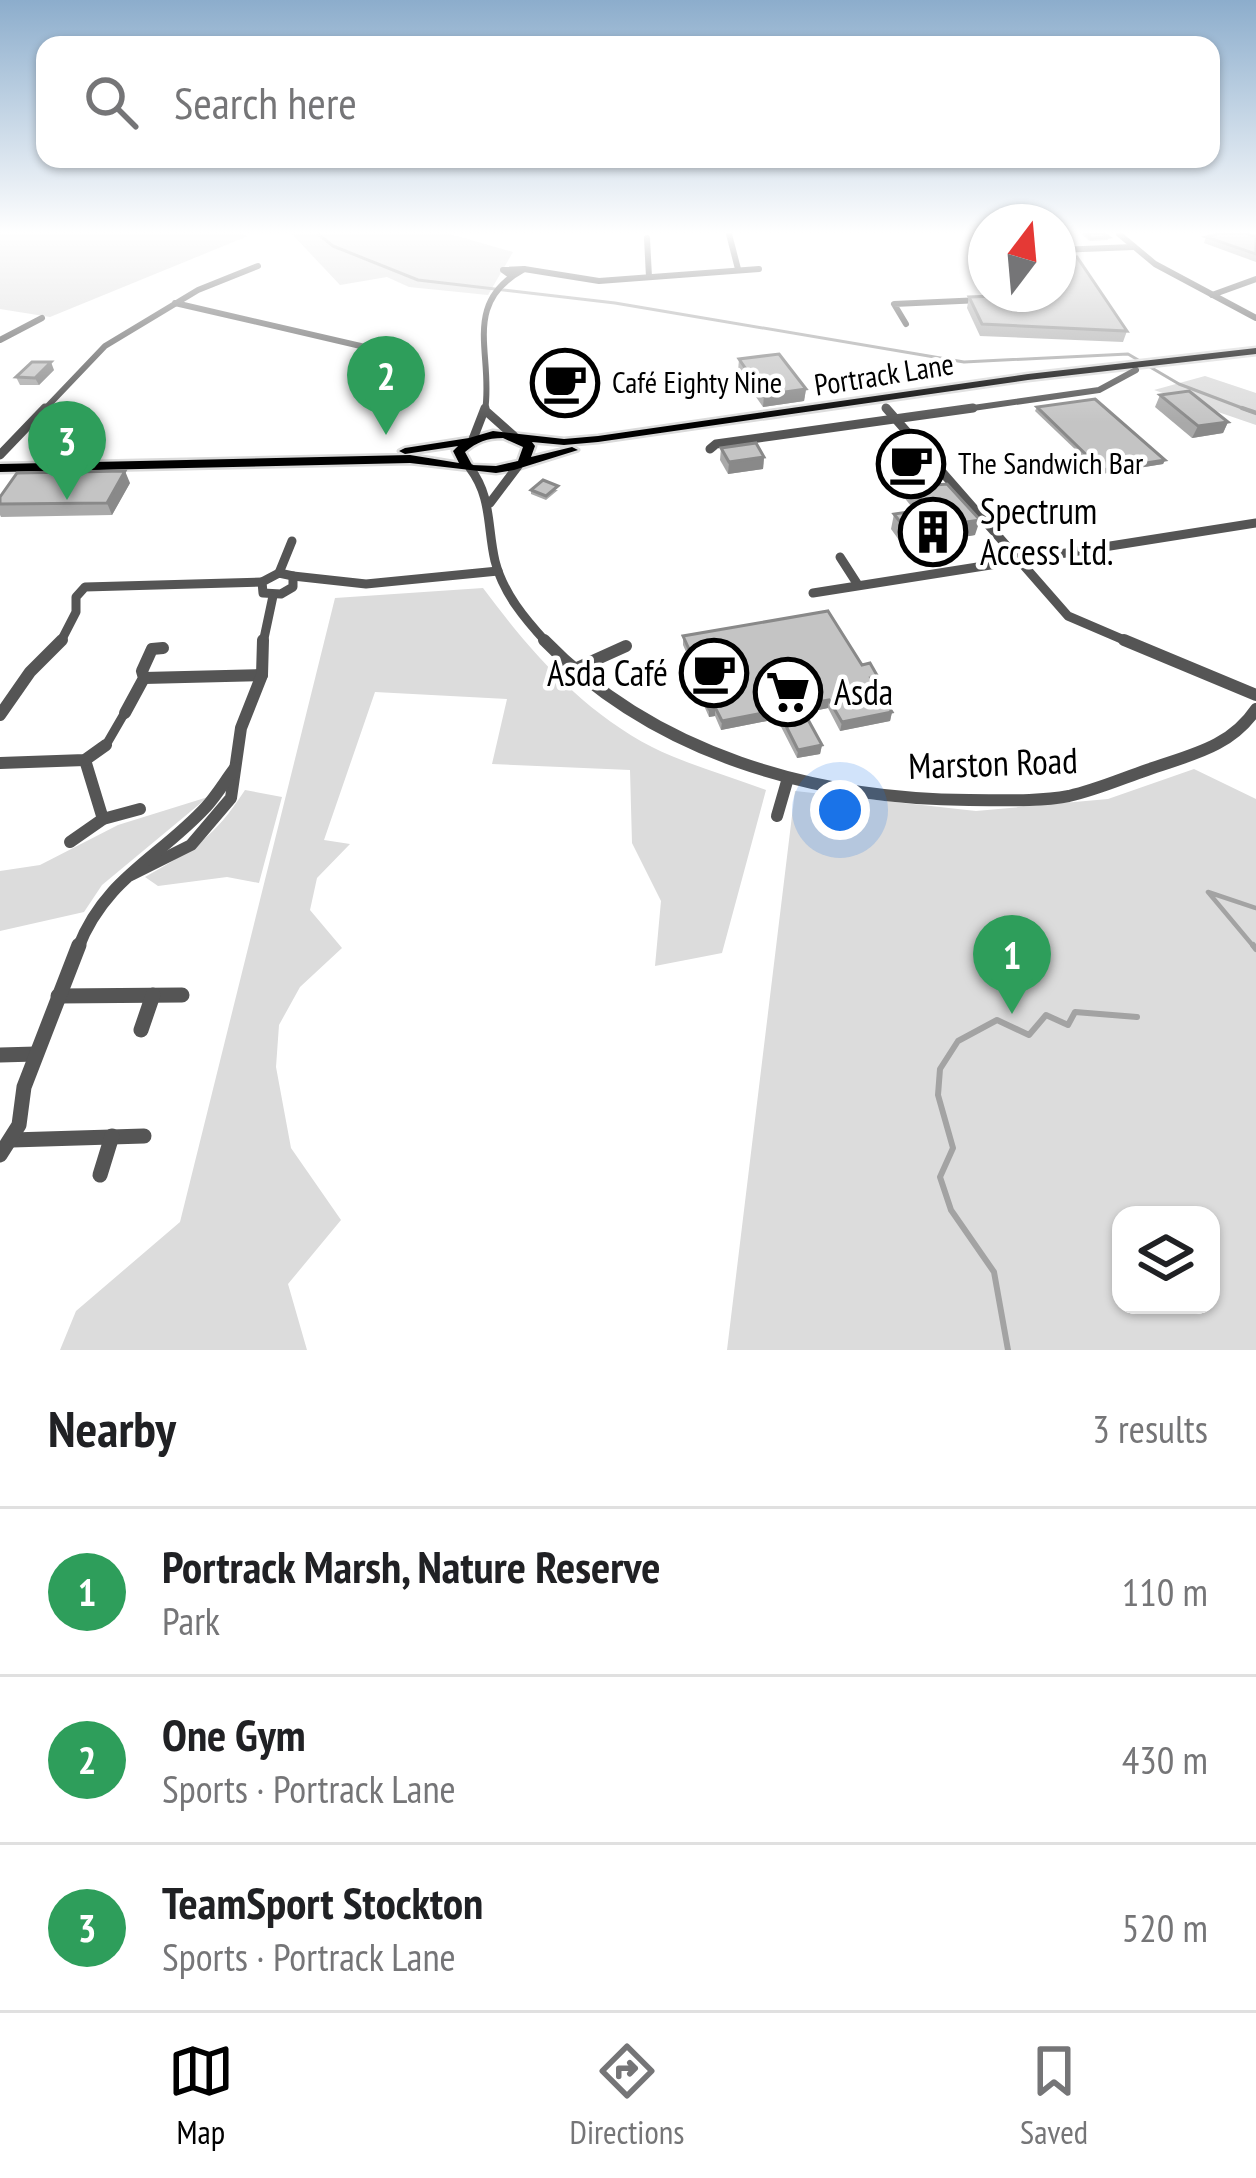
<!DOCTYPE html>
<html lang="en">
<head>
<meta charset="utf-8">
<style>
  :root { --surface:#fff; --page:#f2f2f2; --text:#202124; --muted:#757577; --line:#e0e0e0; --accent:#000 }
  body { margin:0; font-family:"PT Sans Narrow",sans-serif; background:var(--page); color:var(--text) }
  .controls { position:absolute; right:36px; bottom:36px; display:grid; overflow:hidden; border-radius:24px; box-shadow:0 3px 9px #0004 }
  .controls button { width:108px; height:108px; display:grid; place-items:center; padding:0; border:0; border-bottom:3px solid var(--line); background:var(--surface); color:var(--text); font:60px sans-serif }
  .compass { position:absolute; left:968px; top:204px; width:108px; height:108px; border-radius:50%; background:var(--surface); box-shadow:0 3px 9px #0004; rotate:16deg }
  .you { position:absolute; left:840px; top:810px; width:42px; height:42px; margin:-30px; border:9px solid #fff; border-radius:50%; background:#1a73e8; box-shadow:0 0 0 18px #1a73e833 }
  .badge { display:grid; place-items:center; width:78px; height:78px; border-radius:50%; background:var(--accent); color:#fff; font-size:39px; font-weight:700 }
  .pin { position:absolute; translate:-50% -99px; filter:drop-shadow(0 3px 6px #0008) }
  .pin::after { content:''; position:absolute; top:63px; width:42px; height:36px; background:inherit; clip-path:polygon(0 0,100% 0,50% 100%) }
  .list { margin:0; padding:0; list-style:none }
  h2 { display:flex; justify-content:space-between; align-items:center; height:156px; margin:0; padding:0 48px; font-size:51px }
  h2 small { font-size:39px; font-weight:400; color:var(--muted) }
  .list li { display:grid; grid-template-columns:78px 1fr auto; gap:36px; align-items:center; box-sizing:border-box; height:168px; padding:0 48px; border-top:3px solid var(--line) }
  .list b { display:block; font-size:45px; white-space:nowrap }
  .list p { margin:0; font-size:39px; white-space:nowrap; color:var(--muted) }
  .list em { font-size:39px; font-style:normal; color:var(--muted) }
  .icon { flex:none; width:66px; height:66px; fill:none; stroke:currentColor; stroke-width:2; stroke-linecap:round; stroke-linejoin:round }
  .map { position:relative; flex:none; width:1256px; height:1350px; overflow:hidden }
  .search { position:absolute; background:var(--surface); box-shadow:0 3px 9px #0004; left:36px; right:36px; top:36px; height:132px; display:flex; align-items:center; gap:30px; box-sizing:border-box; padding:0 42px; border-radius:24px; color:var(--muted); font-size:45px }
  .sheet { height:660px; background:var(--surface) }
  nav { display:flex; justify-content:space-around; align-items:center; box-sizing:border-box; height:168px; border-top:3px solid var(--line); background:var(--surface); font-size:33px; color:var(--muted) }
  nav a { display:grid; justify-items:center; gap:6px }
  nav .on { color:var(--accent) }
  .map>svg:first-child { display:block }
</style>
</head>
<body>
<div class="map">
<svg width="1256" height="1350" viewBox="0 0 1256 1350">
  <rect width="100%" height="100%" fill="#fff"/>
  <g fill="#dcdcdc" fill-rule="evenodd">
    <path d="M0 234H243L248 236 50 317 0 309Z"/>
    <path d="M292 234H450L513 252 488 295 409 287 387 277 340 285Z"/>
    <path d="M1205 376 1256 393V425L1154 390Z"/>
    <path d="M483 588C530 651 581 710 652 747 688 765 729 776 766 790L722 953 655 966 661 901 632 843 630 770 492 764 507 699 375 692 324 840 350 844 317 878 310 910 342 948 300 987 279 1025 276 1067 291 1148 341 1220 288 1284 307 1350H60L76 1311 180 1222 335 598Z"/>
    <path d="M1194 769 1256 799V1350H727L795 791 976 811 1108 799ZM1121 1215H1211V1305H1121Z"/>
    <path d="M245 790 282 797 259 883 227 877 158 886 145 877C194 849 214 838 245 790Z"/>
    <path d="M208 797 102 885 84 912 0 931V871L40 865 118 825Z"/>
  </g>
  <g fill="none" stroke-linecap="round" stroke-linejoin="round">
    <path stroke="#a3a3a3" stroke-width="3" d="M318 234 333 246 418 280 615 303 964 362 1128 354 1179 384 1250 411"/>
    <g stroke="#a3a3a3" stroke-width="4.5">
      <path d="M1242 408 1256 413"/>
      <path d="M1255 948 1208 892 1256 908"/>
    </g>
    <g stroke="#a3a3a3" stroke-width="6">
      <path d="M1253 945 1256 949"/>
      <path d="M1008 1350 994 1272 951 1210 940 1177 953 1148 938 1095 940 1069 958 1041 997 1020 1029 1035 1046 1015 1068 1025 1075 1012 1137 1017"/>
    </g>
    <g stroke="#dbdbdb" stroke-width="5">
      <path id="primary" d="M1256 348V354L1028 380 598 442 564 445 532 442 535 446 531 457 572 447 578 450 514 470 496 473 410 463 0 472V464L410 455 459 463 453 451 458 446 405 454 399 451 405 448 469 438 493 431 564 439 598 436 1028 374ZM503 438 523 447 518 461 496 466 472 465 465 452C477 442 487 438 503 438Z"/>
    </g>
    <path stroke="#555" stroke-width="9" d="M106 745 124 714"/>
    <g stroke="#555" stroke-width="6">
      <path d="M729 234 738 269"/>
      <path d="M1119 234 1155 264 1256 318"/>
      <path d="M647 238 649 277"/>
      <path d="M1058 250 1133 247"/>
      <path d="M986 259 974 261 986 275"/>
      <path d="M524 269 599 281 759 269"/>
      <path d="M1212 295 1256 279"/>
      <path d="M175 303 365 347"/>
      <path d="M906 324 894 304 981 300"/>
      <path d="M0 340 42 318"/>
      <path d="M43 411 105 346 198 290 258 266"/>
      <path d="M485 411C494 354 460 304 524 269L503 270 510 275"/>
      <path d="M952 411 1099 390 1136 370"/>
    </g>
    <g stroke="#555" stroke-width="9">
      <path d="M886 408 1068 616 1131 643"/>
      <path d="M487 412 514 436"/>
      <path d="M473 439 485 408"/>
      <path d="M710 449 716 444 973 408"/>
      <path d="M0 455 45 408"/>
      <path d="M470 468C492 497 487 527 495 561 503 593 525 619 547 643"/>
      <path d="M490 503 518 466"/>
      <path d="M840 557 858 585"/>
      <path d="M279 573 293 576V587L281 594 263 593 262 582Z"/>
      <path d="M279 573 292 541"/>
      <path d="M293 576 366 584 498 571"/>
      <path d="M813 593 1256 523"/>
      <path d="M60 643 76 612V597L85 587 262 582"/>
      <path d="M263 643 273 596"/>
    </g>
    <g stroke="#555" stroke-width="12">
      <path d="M544 640C654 754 814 799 969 800 1002 800 1037 802 1069 796 1096 790 1121 779 1147 770 1189 755 1230 748 1256 709"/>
      <path d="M1124 640 1256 695"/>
      <path d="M575 669 626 646"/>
      <path d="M144 678 262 675"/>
      <path d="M125 713 144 678 142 671 152 649 163 648"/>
      <path d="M0 715 30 672 62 640"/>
      <path d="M85 760 103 819"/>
      <path d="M0 763 85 760 106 745"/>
      <path d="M777 816 788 778"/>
      <path d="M70 842 103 819 140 809"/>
      <path d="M131 875 191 845 231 798 241 728 262 675 263 640"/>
      <path d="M78 948C105 878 159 858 206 807 217 795 225 781 235 768"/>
    </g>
    <g stroke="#555" stroke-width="15">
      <path d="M58 996 182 995"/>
      <path d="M141 1030 153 995"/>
      <path d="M0 1055 36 1054"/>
      <path d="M12 1140 144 1136"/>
      <path d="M0 1155 19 1125 24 1087 79 945"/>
      <path d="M100 1175 112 1136"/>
    </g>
    <use href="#primary" fill="#000" fill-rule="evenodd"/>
  </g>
  <g fill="#a9a9a9">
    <path d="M1081 234H1105L1109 237 1108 240 1090 241Z"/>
    <path d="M1256 236V262L1204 243 1206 237Z"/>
    <path d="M969 297 1127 331 1123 342 980 336 967 308Z"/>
    <path d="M739 359 806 389 804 401 763 407 738 371Z"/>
    <path d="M54 370 39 385H20L16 377Z"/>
    <path d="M1160 395 1228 422 1223 433 1192 438 1155 407Z"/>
    <path d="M1037 407 1165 460 1163 464 1101 474 1035 411Z"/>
    <path d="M721 448 764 457 763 469 728 474 720 460Z"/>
    <path d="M906 481 975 535 904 547 891 529 894 514 915 511 903 496Z"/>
    <path d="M130 483 112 515 1 517 0 515V497Z"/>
    <path d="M531 490H558L546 500 531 494Z"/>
    <path d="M683 636 876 686 892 712 890 721 840 731 828 708 804 713 822 745 820 754 797 758 777 719 721 730 715 716 709 717 702 701V693L704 692 683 645Z"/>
  </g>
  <g fill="#898989">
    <path d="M51 362 54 370 39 385 35 378Z"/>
    <path d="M806 389 804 401 763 407 764 395Z"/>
    <path d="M1228 422 1223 433 1192 438 1198 426Z"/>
    <path d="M764 457 763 469 728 474 729 462Z"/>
    <path d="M1165 460 1163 464 1101 474 1102 470Z"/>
    <path d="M125 471 130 483 112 515 107 503Z"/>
    <path d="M980 520 975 535 904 547 907 531Z"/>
    <path d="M829 700 828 708 799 714 800 705Z"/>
    <path d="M715 707V716L709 717V709Z"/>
    <path d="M778 710 777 719 721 730 722 721Z"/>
    <path d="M892 712 890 721 840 731 842 722Z"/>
    <path d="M822 745 820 754 797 758 798 750Z"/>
  </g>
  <g fill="#c4c4c4" stroke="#898989" stroke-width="3">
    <path d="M1086 234H1105L1109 237 1091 238Z"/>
    <path d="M1217 234H1248L1256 236V254L1206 237Z"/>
    <path d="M1058 257H1077L1127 331 982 324 969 297 1058 294Z"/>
    <path d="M779 354 806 389 764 395 739 359Z"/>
    <path d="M32 362H51L35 378 16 377Z"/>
    <path d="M1189 391 1228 422 1198 426 1160 395Z"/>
    <path d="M1095 399 1165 460 1102 470 1037 407Z"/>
    <path d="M756 443 764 457 729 462 721 448Z"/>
    <path d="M125 471 107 503 0 504V497L17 473Z"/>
    <path d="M929 477 936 485 947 484 980 520 907 531 894 514 929 509 906 481Z"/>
    <path d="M543 480 558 486 546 496 531 490Z"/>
    <path d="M828 611 862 665 870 663 878 677 871 678 892 712 842 722 829 700 800 705 822 745 798 750 778 710 722 721 715 707 709 709 702 693 708 691 683 636Z"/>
  </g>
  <linearGradient id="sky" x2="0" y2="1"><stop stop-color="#8cadcc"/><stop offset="0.55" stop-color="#fff"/><stop offset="1" stop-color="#fff" stop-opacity="0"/></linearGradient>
  <rect width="1256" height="423" fill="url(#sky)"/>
  <defs>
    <g id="cafe-ring" transform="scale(3.45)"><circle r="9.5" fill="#fff" stroke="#000" stroke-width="1.5"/><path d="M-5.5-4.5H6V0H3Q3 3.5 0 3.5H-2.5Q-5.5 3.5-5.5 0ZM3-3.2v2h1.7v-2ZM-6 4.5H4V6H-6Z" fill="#000"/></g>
    <g id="building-ring" transform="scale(3.45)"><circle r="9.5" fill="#fff" stroke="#000" stroke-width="1.5"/><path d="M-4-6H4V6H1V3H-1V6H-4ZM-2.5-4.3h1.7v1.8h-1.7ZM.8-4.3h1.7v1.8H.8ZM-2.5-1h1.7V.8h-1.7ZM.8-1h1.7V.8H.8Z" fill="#000"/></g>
    <g id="supermarket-ring" transform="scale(3.45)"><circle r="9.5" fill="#fff" stroke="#000" stroke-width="1.5"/><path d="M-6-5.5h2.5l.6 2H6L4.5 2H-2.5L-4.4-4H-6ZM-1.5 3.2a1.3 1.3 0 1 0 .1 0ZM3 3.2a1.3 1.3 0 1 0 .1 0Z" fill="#000"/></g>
  </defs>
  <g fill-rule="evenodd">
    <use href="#cafe-ring" x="565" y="383"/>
    <use href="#cafe-ring" x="911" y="464"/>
    <use href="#building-ring" x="933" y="532"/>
    <use href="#cafe-ring" x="714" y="673"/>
    <use href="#supermarket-ring" x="788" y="692"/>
  </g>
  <g text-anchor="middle" stroke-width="9" stroke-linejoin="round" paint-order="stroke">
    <g font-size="30" fill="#000" stroke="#fff">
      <text transform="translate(884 375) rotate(-9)" y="10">Portrack Lane</text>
    </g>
    <g font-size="30" fill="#000" stroke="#fff" text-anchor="start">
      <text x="612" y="393">Café Eighty Nine</text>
      <text x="958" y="474">The Sandwich Bar</text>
    </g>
    <g font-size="36" fill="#000" stroke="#fff" text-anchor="start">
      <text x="980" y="524">Spectrum<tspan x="980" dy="41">Access Ltd.</tspan></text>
      <text x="668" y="686" text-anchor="end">Asda Café</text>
      <text x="834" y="705">Asda</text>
    </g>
    <g font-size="36" fill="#000" stroke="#fff">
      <text transform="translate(993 763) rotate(-2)" y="13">Marston Road</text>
    </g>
  </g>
</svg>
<div class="controls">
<button><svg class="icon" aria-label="layers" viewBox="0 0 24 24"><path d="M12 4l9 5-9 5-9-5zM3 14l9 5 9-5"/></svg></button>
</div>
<svg class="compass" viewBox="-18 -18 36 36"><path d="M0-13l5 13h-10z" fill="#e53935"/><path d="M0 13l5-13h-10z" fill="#757577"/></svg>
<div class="you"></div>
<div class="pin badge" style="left:1012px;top:1014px;background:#2e9e5b">1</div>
<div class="pin badge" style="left:386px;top:435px;background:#2e9e5b">2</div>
<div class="pin badge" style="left:67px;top:500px;background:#2e9e5b">3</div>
<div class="search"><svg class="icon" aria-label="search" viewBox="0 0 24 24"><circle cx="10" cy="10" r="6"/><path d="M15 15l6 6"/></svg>Search here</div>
</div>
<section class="sheet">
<h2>Nearby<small>3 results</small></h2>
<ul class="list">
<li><span class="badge" style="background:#2e9e5b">1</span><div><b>Portrack Marsh, Nature Reserve</b><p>Park</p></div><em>110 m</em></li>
<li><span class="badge" style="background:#2e9e5b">2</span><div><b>One Gym</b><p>Sports · Portrack Lane</p></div><em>430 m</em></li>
<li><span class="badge" style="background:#2e9e5b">3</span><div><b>TeamSport Stockton</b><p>Sports · Portrack Lane</p></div><em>520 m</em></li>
</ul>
</section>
<nav>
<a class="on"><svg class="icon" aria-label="map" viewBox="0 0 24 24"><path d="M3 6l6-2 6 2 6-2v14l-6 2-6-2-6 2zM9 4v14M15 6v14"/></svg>Map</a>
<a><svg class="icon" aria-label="directions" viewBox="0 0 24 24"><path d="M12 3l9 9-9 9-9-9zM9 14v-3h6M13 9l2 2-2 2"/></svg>Directions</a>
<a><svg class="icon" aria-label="saved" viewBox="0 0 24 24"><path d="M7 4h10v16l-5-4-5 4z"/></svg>Saved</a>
</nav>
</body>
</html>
